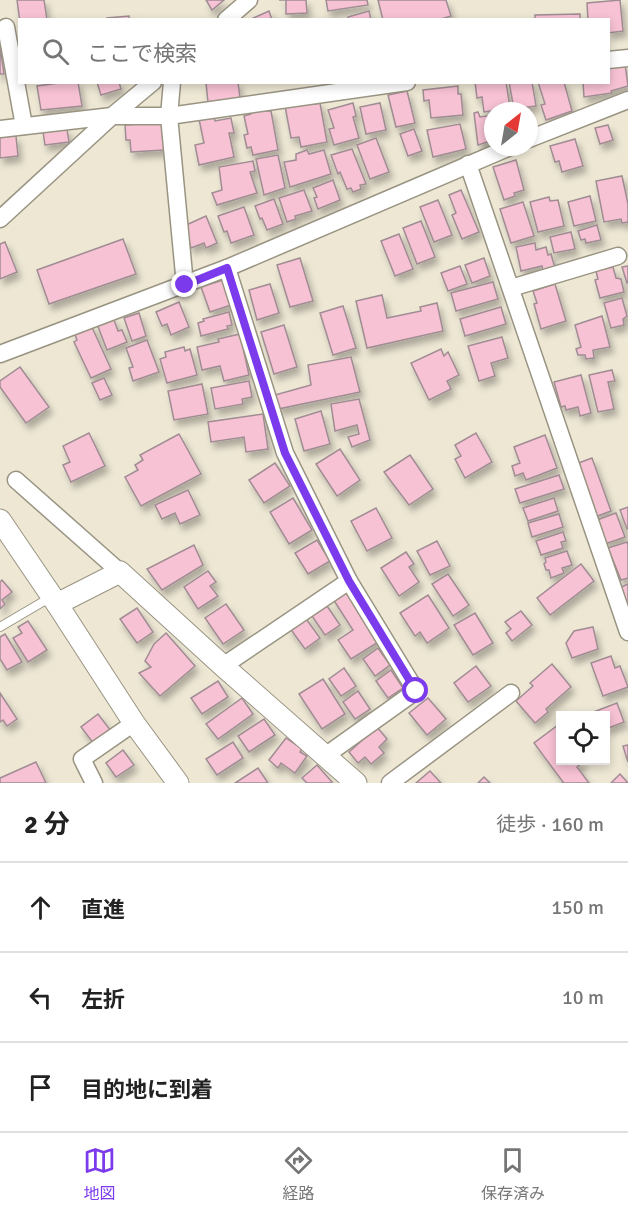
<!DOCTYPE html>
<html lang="ja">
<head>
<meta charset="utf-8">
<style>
  :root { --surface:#fff; --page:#f6f6f6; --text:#222; --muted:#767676; --line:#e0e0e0; --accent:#7c3aed }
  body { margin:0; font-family:Signika,"Noto Sans JP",sans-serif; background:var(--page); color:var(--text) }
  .controls { position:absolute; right:18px; bottom:18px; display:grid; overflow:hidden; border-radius:0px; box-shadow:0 3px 9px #0003 }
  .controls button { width:54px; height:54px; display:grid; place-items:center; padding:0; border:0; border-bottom:2px solid var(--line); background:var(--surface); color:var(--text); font:30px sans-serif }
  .compass { position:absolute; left:484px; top:102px; width:54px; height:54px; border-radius:50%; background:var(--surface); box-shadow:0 3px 9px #0003; rotate:31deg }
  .stop { position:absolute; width:18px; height:18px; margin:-14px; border:4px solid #7c3aed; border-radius:50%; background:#fff }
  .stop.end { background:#7c3aed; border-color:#fff; box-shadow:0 2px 6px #0008 }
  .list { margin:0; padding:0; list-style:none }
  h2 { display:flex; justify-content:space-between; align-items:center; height:78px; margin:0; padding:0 24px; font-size:26px }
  h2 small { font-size:20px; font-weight:400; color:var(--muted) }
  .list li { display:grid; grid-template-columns:39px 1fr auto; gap:18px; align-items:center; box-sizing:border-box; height:90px; padding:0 24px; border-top:2px solid var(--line) }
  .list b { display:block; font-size:22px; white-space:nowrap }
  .list em { font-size:20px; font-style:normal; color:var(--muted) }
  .icon { flex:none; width:33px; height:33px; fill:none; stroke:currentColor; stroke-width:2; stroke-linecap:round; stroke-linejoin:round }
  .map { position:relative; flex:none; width:628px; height:783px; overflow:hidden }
  .search { position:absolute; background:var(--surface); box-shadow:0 3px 9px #0003; left:18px; right:18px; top:18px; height:66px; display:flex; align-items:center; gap:15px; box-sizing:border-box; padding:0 21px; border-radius:0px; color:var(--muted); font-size:22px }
  .sheet { height:348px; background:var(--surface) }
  nav { display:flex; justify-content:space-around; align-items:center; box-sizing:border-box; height:84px; border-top:2px solid var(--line); background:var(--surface); font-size:16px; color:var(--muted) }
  nav a { display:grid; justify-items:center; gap:3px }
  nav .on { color:var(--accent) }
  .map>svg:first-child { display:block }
</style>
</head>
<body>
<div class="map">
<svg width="628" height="783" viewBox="0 0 628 783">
  <defs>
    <filter id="shadow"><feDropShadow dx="3.5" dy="6" stdDeviation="3" flood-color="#0004"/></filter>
  </defs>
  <rect width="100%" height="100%" fill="#ede7d4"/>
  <g fill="#f7c2d4" stroke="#a08c93" stroke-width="1.5" filter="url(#shadow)">
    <path d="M17 0H44L47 20H20V22Z"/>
    <path d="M206 0H224L212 10Z"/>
    <path d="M279 0H306L307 13 286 14V0Z"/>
    <path d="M326 0H367L368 5 328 11Z"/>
    <path d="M378 0H446L451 16 438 20H383Z"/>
    <path d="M620 0 623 31 608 33V20H588L587 3Z"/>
    <path d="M269 11 272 20H249Z"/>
    <path d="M369 11 371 20H349L348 17Z"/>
    <path d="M580 14V20H535V15Z"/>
    <path d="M129 16V20H107V18Z"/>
    <path d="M0 47 4 74H0Z"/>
    <path d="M625 64 628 86 611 91 612 93 584 97 583 82H608V66Z"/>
    <path d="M66 82H78L82 106 41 110 37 86Z"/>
    <path d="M97 82H119L121 89 101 95Z"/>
    <path d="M238 82 240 98 208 102 206 83Z"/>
    <path d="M475 82H506L510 108 484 112 482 97 477 98Z"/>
    <path d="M509 82H532L536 106 514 109Z"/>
    <path d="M538 82H564L572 111 546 120 541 105 545 104Z"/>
    <path d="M458 86V94H461L463 115 431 118 429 100 424 101 423 90Z"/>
    <path d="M407 91 415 123 396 127 388 95Z"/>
    <path d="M315 101V104L320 103 327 142 301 147 299 137 291 138 285 106Z"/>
    <path d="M353 103 356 116 353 117 359 138 334 145 329 129 334 128 328 110Z"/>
    <path d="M380 103 386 130 366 134 360 107Z"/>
    <path d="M265 106 266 111H271L278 150 253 155 251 147 247 148 244 135 248 134 244 116 251 114 250 109Z"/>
    <path d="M478 112 480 117 493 115V140L478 145 474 113Z"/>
    <path d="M214 116 215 121 231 118 234 133H229L234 157 199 165 195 145 204 143 199 119Z"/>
    <path d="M162 122 164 150 131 152 130 140H126L125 125Z"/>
    <path d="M460 124 466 149 433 157 427 130Z"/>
    <path d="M608 125 613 140 600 144 595 128Z"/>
    <path d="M67 129 69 142 45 145 43 132Z"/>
    <path d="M414 129 422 151 408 156 400 134Z"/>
    <path d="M16 136 18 156 0 158V137Z"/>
    <path d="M376 138 389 172 370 179 357 145Z"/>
    <path d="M575 139 583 166 562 172 559 161 555 162 550 146Z"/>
    <path d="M352 149 366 184 360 185 361 189 353 192 351 188 347 189 340 172 338 174 331 155Z"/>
    <path d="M307 150 309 154 324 150 331 174 290 187 284 162 296 160V154Z"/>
    <path d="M278 155 285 188 264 195 256 159Z"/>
    <path d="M516 160 524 190 514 193 515 196 504 200 493 167Z"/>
    <path d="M253 161 255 171 250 172 257 193 217 205 212 193 222 190 219 167Z"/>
    <path d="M622 176 628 204V222L622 223 621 219 604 222 596 181Z"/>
    <path d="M333 180 340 200 318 209 314 198 317 197 313 188Z"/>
    <path d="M304 190 312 211 295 216 296 219 287 222 279 198Z"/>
    <path d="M461 190 479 232 462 239 452 215 456 213 449 195Z"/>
    <path d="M590 196 596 221 574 226 568 202Z"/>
    <path d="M549 197 550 201 558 200 564 226 538 232 530 202Z"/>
    <path d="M274 199 283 224 267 230 262 218 260 219 255 206Z"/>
    <path d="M438 200 452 235 434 242 420 207Z"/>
    <path d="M523 202 534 236 511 243 500 209Z"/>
    <path d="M244 207 254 235 231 243 227 231 224 232 218 216Z"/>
    <path d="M206 216 217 243 206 248 204 243 191 248 184 226Z"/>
    <path d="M421 221 435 257 417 264 403 228Z"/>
    <path d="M597 225 601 240 586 243 585 239 581 240 578 231Z"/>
    <path d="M571 232 575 249 554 253 550 237Z"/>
    <path d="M399 234 413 269 395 276 381 241Z"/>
    <path d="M123 239 136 274 49 304 37 270Z"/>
    <path d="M5 242 17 272 0 279V244Z"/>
    <path d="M535 243 536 250 546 247 548 255 551 254 555 268 543 271 542 266 521 271 516 247Z"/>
    <path d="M300 258 313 301 290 307 277 265Z"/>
    <path d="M484 258 490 276 472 283 465 265Z"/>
    <path d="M460 266 467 284 448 291 441 273Z"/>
    <path d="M628 266V282L627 283 622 267Z"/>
    <path d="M613 267 616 278 621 279 624 292 600 298 595 280 598 279 596 271Z"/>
    <path d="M223 280 231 305 210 312 201 287Z"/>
    <path d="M493 282 498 299 456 311 451 293Z"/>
    <path d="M270 284 279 313 257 320 249 290Z"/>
    <path d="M555 284 566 321 541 329 534 304 537 303 533 291Z"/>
    <path d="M382 295 387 318 421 311 420 307 437 303 443 331 367 348 356 301Z"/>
    <path d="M622 298 627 316 623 319 624 325 611 328 604 303Z"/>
    <path d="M179 302 189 327 171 335 167 324 162 326 156 312Z"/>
    <path d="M343 306 356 348 333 355 320 313Z"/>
    <path d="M501 307 506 324 465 336 460 319Z"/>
    <path d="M229 312 232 325 227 326 228 329 201 336 198 323 204 321 203 319Z"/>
    <path d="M139 313 146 336 132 341 124 318Z"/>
    <path d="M602 316 610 347 593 350 594 358 586 359 585 355H578L576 349 581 347 575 325Z"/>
    <path d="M113 317 118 331 122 330 127 342 107 350 97 324Z"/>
    <path d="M91 325 111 369 91 378 74 342 77 340 74 332Z"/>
    <path d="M284 325 297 367 274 374 261 332Z"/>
    <path d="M240 334 249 375 224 381 220 366 202 370 197 347 219 342 218 339Z"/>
    <path d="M502 337 508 358 491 363 495 376 479 381 468 346Z"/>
    <path d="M147 340 159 372 133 381 129 368 133 367 126 348Z"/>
    <path d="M184 347 185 351 190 349 197 375 167 383 160 359 166 357 165 352Z"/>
    <path d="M441 349 444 356 448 352 459 375 447 381 451 389 429 400 411 363Z"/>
    <path d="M351 357 360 392 278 409 275 395 311 385 308 365Z"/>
    <path d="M20 367 49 407 26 423 0 387V381Z"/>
    <path d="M612 370 615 381 608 382 614 409 598 412 589 375Z"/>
    <path d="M581 375 591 413 580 416 578 407 566 410 565 406 561 407 554 382Z"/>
    <path d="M104 378 112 395 100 400 92 383Z"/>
    <path d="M249 381 252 397 242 399 243 404 215 409 211 388Z"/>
    <path d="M202 384 208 414 174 420 168 391Z"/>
    <path d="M359 399 370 440 352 447 348 437 359 434 357 425 335 431 331 404Z"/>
    <path d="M321 411 330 444 304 451 295 419Z"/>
    <path d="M263 414 268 449 246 452 244 437 211 442 208 422Z"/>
    <path d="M89 433 105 466 71 482 63 465 70 462 63 446Z"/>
    <path d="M476 433 492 462 465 478 455 459 461 456 455 445Z"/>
    <path d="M179 434 201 474 141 506 125 477 138 470 135 465 143 460 140 455Z"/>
    <path d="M545 435 557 468 526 480 523 473 515 476 512 466 520 463 514 447Z"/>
    <path d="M340 449 360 480 337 496 316 464Z"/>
    <path d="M410 455 433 489 409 505 384 472Z"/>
    <path d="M592 458 611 511 595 517 576 464Z"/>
    <path d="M275 463 290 486 264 503 249 480Z"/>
    <path d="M559 475 564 489 520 503 515 489Z"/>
    <path d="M188 490 200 515 180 524 175 513 162 519 155 505Z"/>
    <path d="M293 498 312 530 289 544 270 512Z"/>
    <path d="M554 498 558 511 528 521 523 508Z"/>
    <path d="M628 507V528L627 529 620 510Z"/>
    <path d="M376 508 392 538 367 551 351 521Z"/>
    <path d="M616 513 625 537 605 544 597 520Z"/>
    <path d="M559 514 563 527 532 537 528 523Z"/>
    <path d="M563 532 566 541 561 542 563 548 541 555 536 541Z"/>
    <path d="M317 540 330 561 308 574 295 553Z"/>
    <path d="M437 541 450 566 430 575 417 551Z"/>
    <path d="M627 542 628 545V578L621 580 608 548Z"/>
    <path d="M194 545 203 565 162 590 147 569Z"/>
    <path d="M567 551 572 565 562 568 564 573 551 578 549 570H546L544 564 546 562 545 558Z"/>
    <path d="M406 552 414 564 409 567 419 582 399 596 381 568Z"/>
    <path d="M581 564 594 581 550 615 537 598Z"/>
    <path d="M208 571 216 582 210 586 218 596 198 609 184 587Z"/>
    <path d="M448 574 469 605 453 616 432 584Z"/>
    <path d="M2 580 12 592 2 600 5 604 0 609V582Z"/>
    <path d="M628 584V607L619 588Z"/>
    <path d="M348 590 380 641 351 659 338 640 353 630 333 599Z"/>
    <path d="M428 595 449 628 427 643 420 632 415 636 400 613Z"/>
    <path d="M325 603 340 625 325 635 310 613Z"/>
    <path d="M226 604 244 630 223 644 205 618Z"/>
    <path d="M137 608 153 632 137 643 120 619Z"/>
    <path d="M521 611 532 625 512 641 506 633 511 629 505 622Z"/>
    <path d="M475 613 493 643 473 655 454 625Z"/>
    <path d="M304 616 320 638 305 649 289 627Z"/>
    <path d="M28 621 47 650 28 662 13 638 22 633 18 627Z"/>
    <path d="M593 627 598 649 572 658 566 643 574 631Z"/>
    <path d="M166 633 195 666 160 696 139 673 151 667 145 661 154 644Z"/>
    <path d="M5 634 22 662 7 670 0 659V637Z"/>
    <path d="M378 648 390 665 375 676 363 659Z"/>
    <path d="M611 656 615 668 620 666 628 687 603 696 591 663Z"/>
    <path d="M552 664 571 687 546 709 548 712 535 723 516 701 533 686 530 683Z"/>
    <path d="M476 666 491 686 468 702 454 683Z"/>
    <path d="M344 668 356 686 341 696 329 679Z"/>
    <path d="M391 670 403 688 388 698 376 681Z"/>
    <path d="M323 679 345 714 322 729 299 694Z"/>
    <path d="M218 681 228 697 202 714 191 698Z"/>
    <path d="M358 691 370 709 355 719 343 702Z"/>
    <path d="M0 693 17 719 7 726 3 720 0 722Z"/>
    <path d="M242 698 253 714 218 739 206 724Z"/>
    <path d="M428 698 446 719 427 735 409 713Z"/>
    <path d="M617 703 624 722 606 729V716H583Z"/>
    <path d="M98 714 111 731 94 744 81 727Z"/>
    <path d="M264 719 275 735 249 752 238 736Z"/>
    <path d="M558 725 560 727V760H585L577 767 589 783H562L563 782 534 743Z"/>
    <path d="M377 727 387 739 379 747 384 753 371 764 365 757 358 763 349 752Z"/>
    <path d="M286 738 302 749 300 752 307 756 295 773 281 763 278 768 269 760Z"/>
    <path d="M233 742 243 758 217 775 206 759Z"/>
    <path d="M628 745V762L623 746Z"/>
    <path d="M123 750 134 765 116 777 106 763Z"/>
    <path d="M36 762 46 783H0V778Z"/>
    <path d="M317 765 332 782 330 783H307L302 778Z"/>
    <path d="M258 768 268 783H235Z"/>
    <path d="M430 771 441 783H416Z"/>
    <path d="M620 774 628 783H611Z"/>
    <path d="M484 777 490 783H478Z"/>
  </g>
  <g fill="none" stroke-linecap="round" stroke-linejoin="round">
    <g stroke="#999482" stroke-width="10">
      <path id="service" d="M0 627 51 597"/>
    </g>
    <g stroke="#999482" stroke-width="19">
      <g id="minor">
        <path d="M226 20 249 0"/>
        <path d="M6 27 24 126"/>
        <path d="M608 60 628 58"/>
        <path d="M172 82 169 116 185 285"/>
        <path d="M0 129 112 116H169L407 82"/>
        <path d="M529 139 628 100"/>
        <path d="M468 164 628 632"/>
        <path d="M0 219 112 116 153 82"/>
        <path d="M227 268 285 453 349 581 416 691 325 756"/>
        <path d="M511 288 618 256"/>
        <path d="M0 354 227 268 510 147"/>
        <path d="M16 480 120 572"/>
        <path d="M223 666 349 581"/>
        <path d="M94 783 82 759 134 723"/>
        <path d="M390 783 511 693"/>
      </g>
    </g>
    <g stroke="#999482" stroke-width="23">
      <g id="tertiary">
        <path d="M0 520 57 604 120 572 223 666 356 783"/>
        <path d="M57 604 134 723 178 783"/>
      </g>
    </g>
    <use href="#service" stroke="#fff" stroke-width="8"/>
    <use href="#minor" stroke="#fff" stroke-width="16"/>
    <use href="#tertiary" stroke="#fff" stroke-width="21"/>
  </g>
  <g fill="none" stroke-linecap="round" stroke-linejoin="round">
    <path stroke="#7c3aed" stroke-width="8" d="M185 285 227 268 285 453 349 581 416 691"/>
  </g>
</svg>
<div class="controls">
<button><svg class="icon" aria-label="locate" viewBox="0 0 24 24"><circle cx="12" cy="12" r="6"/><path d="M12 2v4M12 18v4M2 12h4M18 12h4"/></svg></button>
</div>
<svg class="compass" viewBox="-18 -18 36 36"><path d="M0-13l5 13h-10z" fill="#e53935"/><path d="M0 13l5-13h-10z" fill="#767676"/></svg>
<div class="stop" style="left:416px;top:691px"></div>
<div class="stop end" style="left:185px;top:285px"></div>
<div class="search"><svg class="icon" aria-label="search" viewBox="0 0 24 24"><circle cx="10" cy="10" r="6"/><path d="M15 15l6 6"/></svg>ここで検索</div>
</div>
<section class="sheet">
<h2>2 分<small>徒歩 · 160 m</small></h2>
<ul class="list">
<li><svg class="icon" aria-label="ahead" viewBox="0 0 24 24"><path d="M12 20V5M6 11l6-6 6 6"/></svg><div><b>直進</b></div><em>150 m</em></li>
<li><svg class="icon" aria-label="left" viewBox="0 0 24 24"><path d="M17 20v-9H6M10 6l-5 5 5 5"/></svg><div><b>左折</b></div><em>10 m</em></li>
<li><svg class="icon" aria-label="arrive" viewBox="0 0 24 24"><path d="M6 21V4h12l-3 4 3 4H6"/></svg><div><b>目的地に到着</b></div></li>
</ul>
</section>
<nav>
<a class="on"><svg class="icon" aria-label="map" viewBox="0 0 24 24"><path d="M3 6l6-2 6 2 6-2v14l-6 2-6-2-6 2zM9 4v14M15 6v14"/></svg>地図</a>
<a><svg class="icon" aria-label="directions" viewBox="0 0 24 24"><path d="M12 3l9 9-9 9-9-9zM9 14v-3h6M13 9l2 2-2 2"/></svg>経路</a>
<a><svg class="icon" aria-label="saved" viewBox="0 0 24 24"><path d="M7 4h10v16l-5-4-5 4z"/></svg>保存済み</a>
</nav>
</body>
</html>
